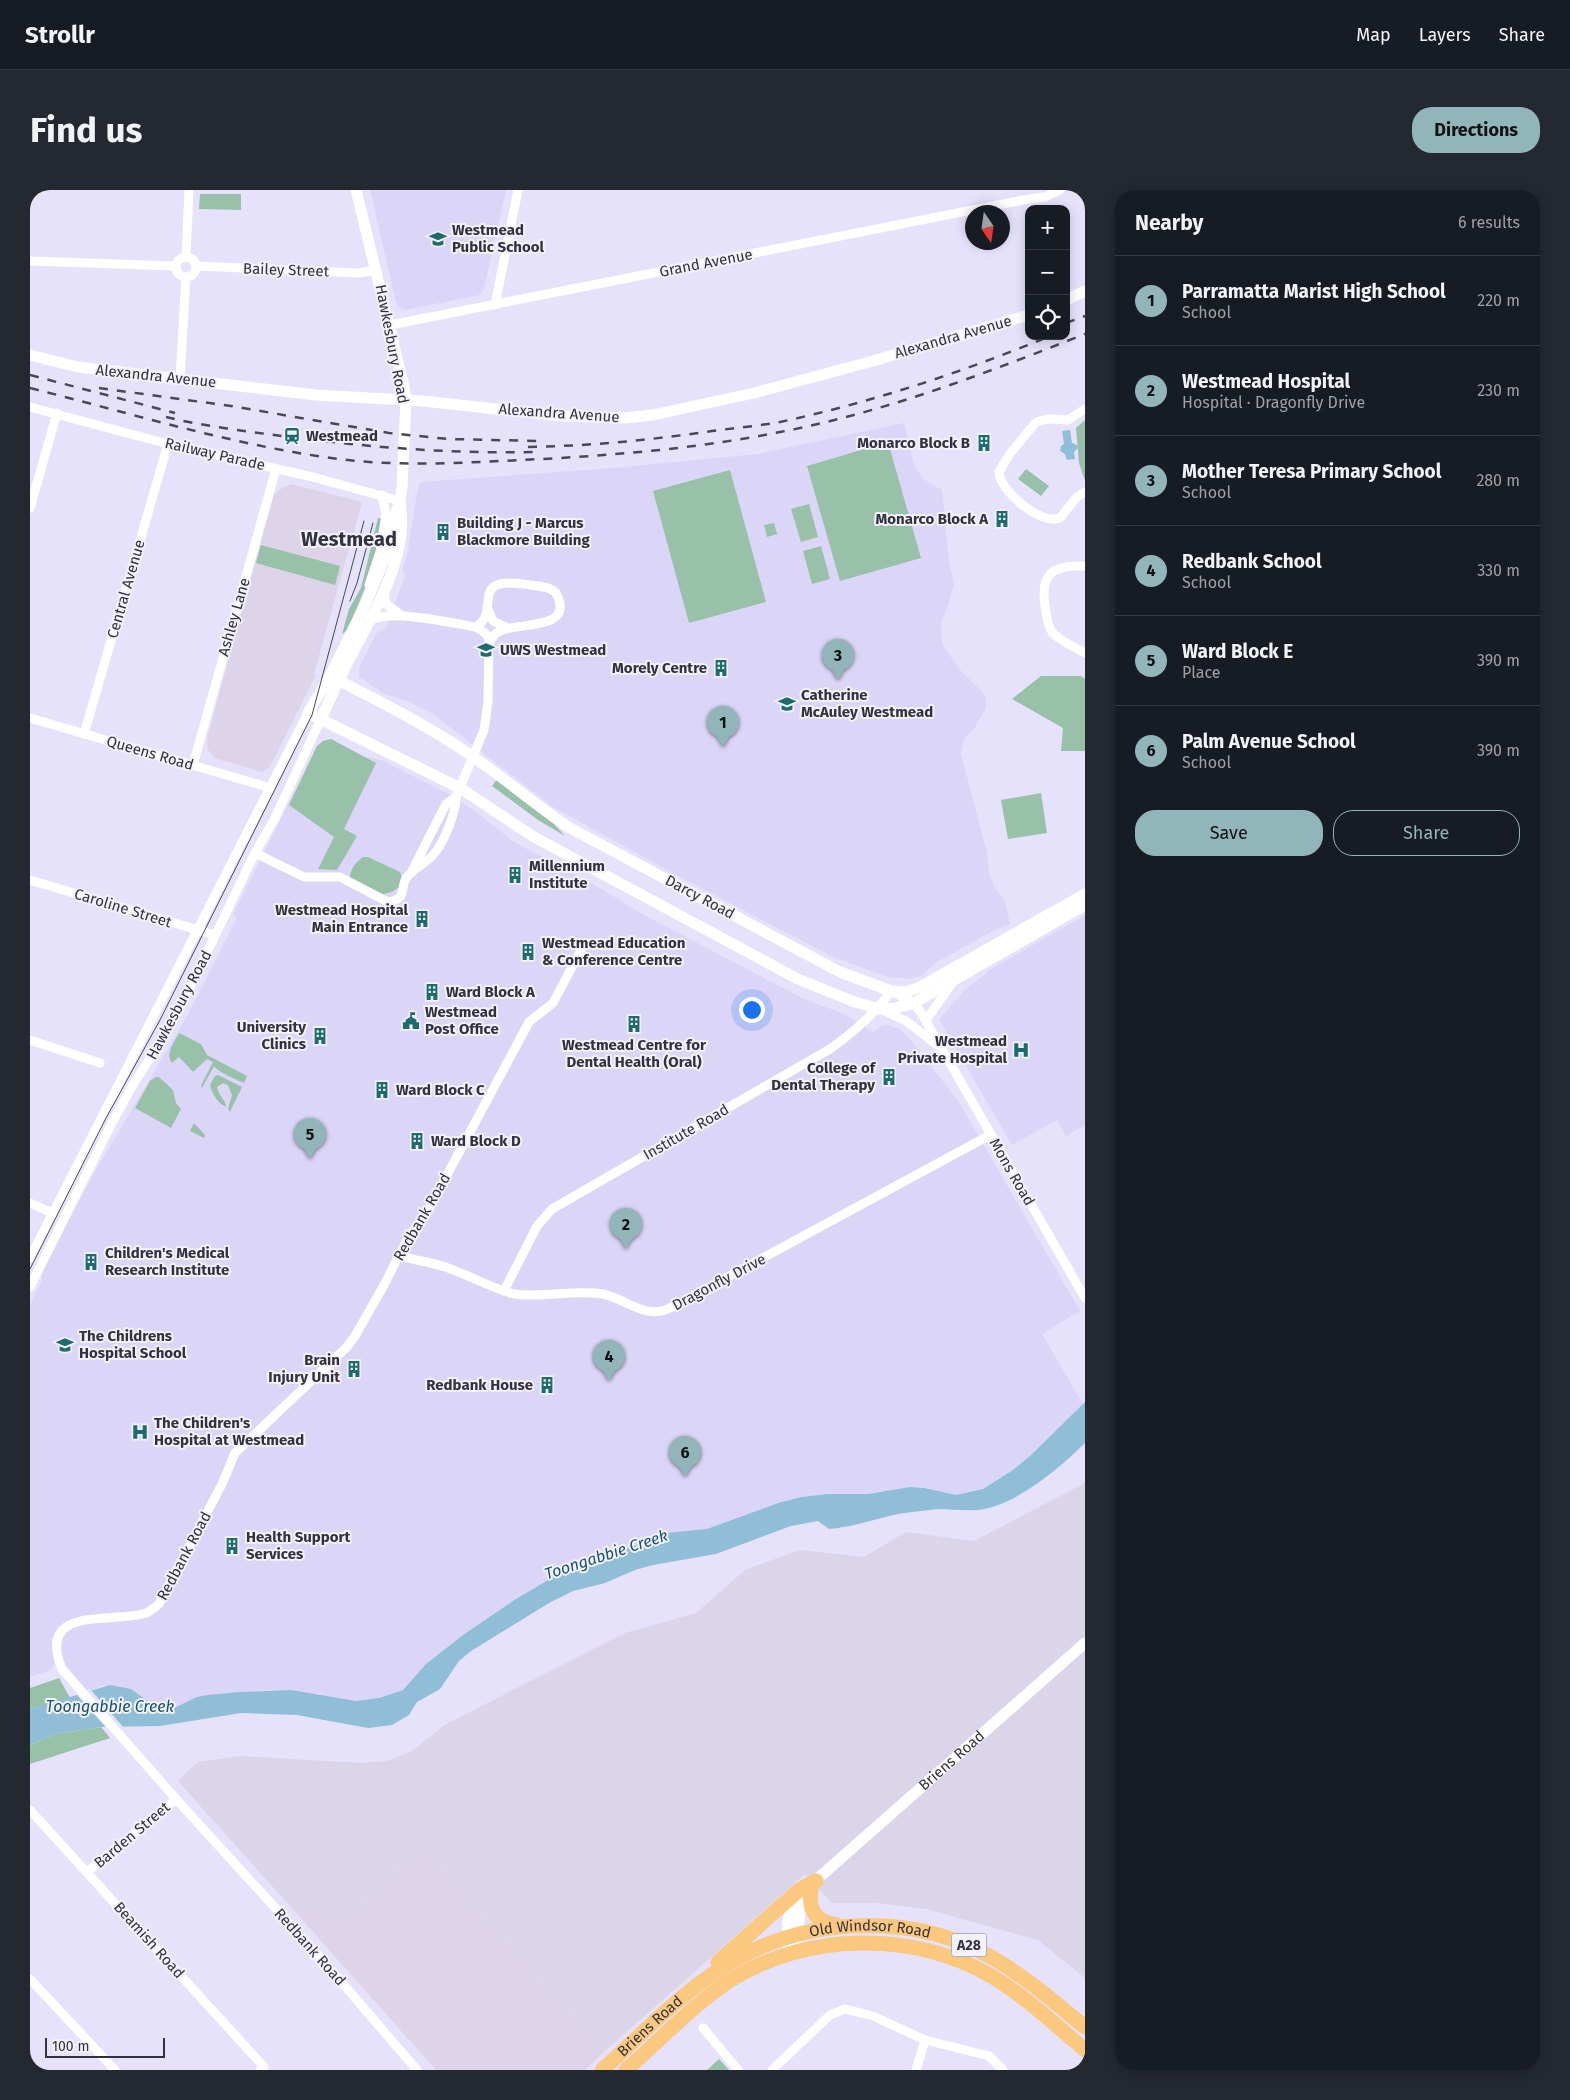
<!DOCTYPE html>
<html lang="en">
<head>
<meta charset="utf-8">
<style>
  :root { --surface:#171b24; --page:#242831; --text:#f1f3f6; --muted:#9ea1a6; --line:#363941; --accent:#92b5b9 }
  body { margin:0; font-family:"Fira Sans",sans-serif; background:var(--page); color:var(--text) }
  .controls { position:absolute; right:15px; top:15px; display:grid; overflow:hidden; border-radius:10px; box-shadow:0 2px 12px #0003 }
  .controls button { width:45px; height:45px; display:grid; place-items:center; padding:0; border:0; border-bottom:1px solid var(--line); background:var(--surface); color:var(--text); font:25px sans-serif }
  .compass { position:absolute; left:935px; top:15px; width:45px; height:45px; border-radius:50%; background:var(--surface); box-shadow:0 2px 12px #0003; rotate:167deg }
  .scale { position:absolute; left:15px; bottom:12px; width:120px; box-sizing:border-box; padding-left:5px; border:2px solid #33323c; border-top:0; font-size:14px; line-height:18px; white-space:nowrap; color:#33323c; -webkit-text-stroke:4px #f3f1fc; paint-order:stroke }
  .you { position:absolute; left:721px; top:819px; width:18px; height:18px; margin:-12px; border:4px solid #fff; border-radius:50%; background:#1a73e8; box-shadow:0 0 0 8px #1a73e833 }
  .badge { display:grid; place-items:center; width:32px; height:32px; border-radius:50%; background:var(--accent); color:#111; font-size:16px; font-weight:700 }
  .pin { position:absolute; translate:-50% -41px; filter:drop-shadow(0 1px 2px #0008) }
  .pin::after { content:''; position:absolute; top:26px; width:18px; height:15px; background:inherit; clip-path:polygon(0 0,100% 0,50% 100%) }
  .list { margin:0; padding:0; list-style:none }
  h2 { display:flex; justify-content:space-between; align-items:center; height:65px; margin:0; padding:0 20px; font-size:21px }
  h2 small { font-size:16px; font-weight:400; color:var(--muted) }
  .list li { display:grid; grid-template-columns:32px 1fr auto; gap:15px; align-items:center; box-sizing:border-box; height:90px; padding:0 20px; border-top:1px solid var(--line) }
  .list b { display:block; font-size:19px; white-space:nowrap }
  .list p { margin:0; font-size:16px; white-space:nowrap; color:var(--muted) }
  .list em { font-size:16px; font-style:normal; color:var(--muted) }
  .actions { display:flex; gap:10px; padding:15px 20px }
  .actions a { flex:1; padding:11px 0; border:1px solid var(--accent); border-radius:20px; text-align:center; font-size:18px; color:var(--accent) }
  .actions .main { background:var(--accent); color:#111 }
  .icon { flex:none; width:28px; height:28px; fill:none; stroke:currentColor; stroke-width:2; stroke-linecap:round; stroke-linejoin:round }
  .map { position:relative; flex:none; width:1055px; height:1880px; overflow:hidden; border-radius:20px }
  header { display:flex; align-items:center; gap:30px; box-sizing:border-box; height:70px; padding:0 25px; background:var(--surface); border-bottom:1px solid var(--line) }
  header strong { font-size:24px }
  nav { display:flex; gap:28px; margin-inline-start:auto; font-size:18px }
  .intro { display:flex; align-items:center; justify-content:space-between; box-sizing:border-box; height:120px; padding:0 30px }
  h1 { margin:0; font-size:35px }
  .button { padding:12px 22px; border-radius:20px; background:var(--accent); color:#111; font-size:18px; font-weight:700 }
  main { display:flex; gap:30px; padding:0 30px }
  aside { flex:1; background:var(--surface); border-radius:20px; box-shadow:0 2px 12px #0003 }
  .map>svg:first-child { display:block }
</style>
</head>
<body>
<header>
<strong>Strollr</strong>
<nav><a>Map</a><a>Layers</a><a>Share</a></nav>
</header>
<div class="intro"><h1>Find us</h1><a class="button">Directions</a></div>
<main>
<div class="map">
<svg width="1055" height="1880" viewBox="0 0 1055 1880">
  <rect width="100%" height="100%" fill="#e6e2fc"/>
  <g fill="#ddd4e9">
    <path d="M261 294 332 312 284 484 286 485 240 577 232 582 185 568 178 560 177 548 244 305 252 298Z"/>
    <path d="M393 1656 575 1861 555 1880H406L259 1715 267 1709 306 1733Z"/>
  </g>
  <path fill="#dbd5ea" d="M1055 1293V1788L1008 1750 896 1719 847 1713H802L775 1684 575 1861 393 1656 306 1733 267 1709 259 1715 148 1591 168 1572 209 1566 330 1573 357 1571 382 1561 416 1534 595 1443 666 1423 715 1380 770 1360 834 1367 876 1342 944 1351Z"/>
  <g fill="#dbd6f7">
    <path d="M340 0H476L454 99 450 105 375 120 367 116Z"/>
    <path d="M874 233 884 274 893 289 912 300 919 372 924 394 919 413 911 433 912 454 930 480 954 503 956 509V518L944 539 934 549 931 564 957 662 959 683 965 698 975 711 980 734 961 742 907 772 892 785 881 789 858 787 803 767 648 686 523 617 403 524 377 511 355 504 329 487 330 476 346 444 357 436 375 385 372 380 377 366 387 302 390 292 583 278 727 264Z"/>
    <path d="M301 549 332 566 351 570 413 601 442 619 484 652 565 695 612 724 772 808 814 824 843 842 851 836 857 835 870 839 881 850 929 912 1050 1121 1012 1144 1053 1214 1001 1265 983 1280 953 1299 926 1305 894 1298 880 1297 838 1304H797L772 1307 751 1312 677 1339 636 1343 594 1360 557 1367 486 1409 433 1445 396 1474 373 1500 349 1508 326 1511 239 1500 209 1502 137 1519 122 1514 101 1499 80 1495 71 1496 58 1503 33 1472 24 1475 21 1480 0 1487V1115L11 1092 12 1083 56 997 157 826 207 728 203 725 287 556Z"/>
    <path d="M1055 725V935L1036 946 1027 930 982 955 909 829 934 801 961 779Z"/>
  </g>
  <g fill="#99c0a9">
    <path d="M170 4H211V20L169 19Z"/>
    <path d="M1055 230V291L1049 273 1046 238Z"/>
    <path d="M858 252 891 368 810 391 777 276Z"/>
    <path d="M996 279 1019 296 1011 306 988 289Z"/>
    <path d="M700 280 736 412 659 433 623 301Z"/>
    <path d="M779 314 788 347 771 352 761 319Z"/>
    <path d="M348 328 355 329 340 385 318 440 312 444 319 419 331 398Z"/>
    <path d="M744 333 747 344 737 347 734 335Z"/>
    <path d="M231 355 310 376 305 395 226 373Z"/>
    <path d="M791 356 800 389 782 394 773 361Z"/>
    <path d="M1011 486H1051L1055 489V561H1031L1033 538 982 509Z"/>
    <path d="M301 549 346 573 314 639 327 646 307 680 288 679 304 647 259 615 287 556 293 551Z"/>
    <path d="M467 589 524 634 535 646 508 630 462 596Z"/>
    <path d="M1011 603 1017 643 978 649 971 610Z"/>
    <path d="M333 667H338L370 682C376 696 364 703 352 704L320 689C319 680 326 672 333 667Z"/>
    <path d="M149 843 171 854 177 865 217 886 214 893C207 890 186 881 184 876L172 898 171 896 183 872 177 869 163 882 149 867 142 873C135 863 144 853 149 843Z"/>
    <path d="M188 885 212 897 200 922 198 919 202 905 198 895 193 893 187 897C188 906 196 909 196 917 188 913 182 904 180 895L185 886Z"/>
    <path d="M126 887H129L143 900 146 913 151 919 141 938 105 918 120 891Z"/>
    <path d="M164 933 175 945 174 948 160 941Z"/>
    <path d="M29 1488 40 1508 0 1519V1498Z"/>
    <path d="M71 1537 80 1548 0 1574V1555L26 1544Z"/>
    <path d="M689 1869 699 1880H677Z"/>
  </g>
  <g fill="#8fbed6">
    <path d="M1040 240 1042 253 1047 255 1048 258 1044 262 1045 269 1037 270 1035 264 1030 261 1031 256 1034 254 1032 241Z"/>
    <path d="M1055 1212V1253C1031 1277 988 1313 954 1319 939 1322 923 1319 908 1319 897 1320 885 1322 874 1323 849 1327 825 1337 799 1339L788 1331 761 1336 686 1364 623 1375 605 1380 575 1393 543 1401 519 1413 441 1461 429 1471 410 1499 387 1512 379 1525 362 1535 338 1538 267 1525 211 1523 130 1536 71 1537 26 1544 0 1555V1519L80 1495 101 1499 122 1514 137 1519 146 1517 167 1507 178 1505 209 1502 261 1500 326 1511 349 1508 373 1500 396 1474 433 1445 486 1409 557 1367 594 1360 636 1343 677 1339 751 1312 772 1307 797 1304H838L880 1297 894 1298 926 1305 953 1299 983 1280 1001 1265Z"/>
  </g>
  <path fill="#e6e2fc" d="M60 1499 94 1538 92 1539 78 1540 46 1504Z"/>
  <g fill="none" stroke-linecap="round" stroke-linejoin="round">
    <g stroke="#fff" stroke-width="9">
      <path d="M156 67 159 0"/>
      <circle cx="156" cy="77" r="10"/>
      <path d="M0 71 146 76"/>
      <path d="M166 76 328 83 347 80"/>
      <path d="M465 115 488 0"/>
      <path d="M360 135 993 10 1015 7 1030 0"/>
      <path d="M150 188 156 87"/>
      <path d="M0 217 138 254 283 287 370 311"/>
      <path d="M1055 219 1038 230 1018 229 1006 232 979 265 969 282C969 301 1012 336 1030 328L1047 307 1055 302"/>
      <path d="M0 318 27 223"/>
      <path d="M1055 376C1024 375 1010 382 1015 415 1016 424 1017 435 1022 442 1029 451 1045 457 1055 463"/>
      <path d="M339 395 350 362 356 324 352 305"/>
      <path d="M354 401 356 414 371 425"/>
      <path d="M457 417 463 431 478 438"/>
      <path d="M446 437C473 420 435 384 500 395 508 396 520 396 526 403 546 441 488 432 470 441 465 443 462 447 460 452"/>
      <path d="M0 528 241 598"/>
      <path d="M54 544 138 254"/>
      <path d="M163 575 246 279"/>
      <path d="M225 663 274 687H310L358 712C379 709 369 697 377 687 384 679 393 674 401 667 413 656 426 623 426 607L454 540 458 512 459 448 454 442 446 437C420 433 361 418 339 431"/>
      <path d="M382 681 416 614 426 607"/>
      <path d="M0 690 185 745"/>
      <path d="M850 819 876 831 907 855"/>
      <path d="M896 830 923 792"/>
      <path d="M0 850 70 873"/>
      <path d="M0 1013 22 1023"/>
      <path d="M369 1065C385 1071 402 1072 418 1078 441 1086 461 1098 484 1104 514 1108 544 1099 573 1104 599 1110 615 1131 642 1117L960 945"/>
      <path d="M0 1068 278 523"/>
      <path d="M0 1097 82 933 101 898 141 835 154 810 225 663 244 630 291 529"/>
      <path d="M474 1101 507 1036 522 1019 800 859C824 842 844 825 861 801L884 813 890 821 1055 1108"/>
      <path d="M0 1620 234 1877 230 1880"/>
      <path d="M57 1682 146 1609"/>
      <path d="M0 1789 85 1880"/>
      <path d="M673 1838 708 1880"/>
      <path d="M387 1880 289 1766 146 1609 32 1479C5 1414 84 1434 116 1423 121 1421 125 1417 129 1414L192 1294 205 1263 317 1157 325 1146 354 1095 380 1044 395 1026 499 832 523 813 551 760"/>
      <path d="M742 1880 800 1825 815 1819 843 1826 895 1850 959 1866 973 1880"/>
      <path d="M886 1880 895 1850"/>
    </g>
    <g stroke="#fff" stroke-width="11">
      <path d="M326 0 374 197 376 210 372 297 370 311 365 325 356 365 335 415 300 486 278 523 430 598 504 647 768 789 822 811 849 819 866 818 884 813 1055 715"/>
      <path d="M1036 110 1055 101"/>
      <path d="M0 165 48 177 286 205 393 211 531 226 595 228 623 225 724 203 843 171 999 125"/>
      <path d="M300 486C349 511 397 535 442 566 476 589 506 616 540 638L810 782 861 801 875 802 888 798 1055 704"/>
      <path d="M291 529C300 509 309 489 319 470 343 423 380 368 370 313"/>
      <path d="M767 1753 770 1722 780 1702"/>
      <path id="s1" d="M759 1764C757 1742 755 1724 768 1706L1055 1453"/>
    </g>
    <g stroke="#fbc880" stroke-width="15">
      <path d="M781 1700C778 1721 786 1732 807 1735"/>
      <path d="M688 1772 769 1700 786 1691"/>
      <path id="s2" d="M572 1880C610 1846 647 1807 690 1779 769 1727 878 1720 961 1767 995 1786 1025 1813 1055 1837"/>
      <path d="M596 1880C629 1851 663 1815 699 1791 776 1742 885 1740 963 1787 996 1807 1025 1835 1055 1860"/>
    </g>
    <g stroke="#494854" stroke-width="1">
      <path d="M320 411 327 393 343 333"/>
      <path d="M0 1079 76 928 130 830 282 525 334 331"/>
    </g>
    <g stroke="#494854" stroke-width="2.5" stroke-dasharray="9 9" stroke-linecap="butt">
      <path d="M1036 133 1055 126"/>
      <path d="M0 185 145 223"/>
      <path d="M0 198C100 223 199 254 301 268 364 277 428 273 491 270 577 266 665 259 750 242 856 222 956 183 1055 144"/>
      <path d="M69 198 201 216 359 243 418 249 508 251"/>
      <path d="M136 227C173 236 214 241 252 246 336 257 421 264 506 262"/>
      <path d="M498 257C560 256 621 250 682 241 705 238 728 236 750 232 843 212 933 182 1020 146"/>
    </g>
  </g>
  <defs>
    <g id="school-bare" transform="scale(1.35)"><path d="M0-5L7-2L0 1L-7-2ZM-4 1L0 2.5L4 1V4Q0 6-4 4Z" fill="#1d6a6f" stroke="#f3f1fc" stroke-width="2.5" paint-order="stroke"/></g>
    <g id="station-bare" transform="scale(1.35)"><path d="M-3-6H3Q5-6 5-4V2Q5 4 3 4L4.5 6H3L1.5 4h-3L-3 6H-4.5L-3 4Q-5 4-5 2V-4Q-5-6-3-6ZM-3.5-4v3h7v-3ZM-3.5 1v1.5H-2V1ZM2 1v1.5H3.5V1Z" fill="#1d6a6f" stroke="#f3f1fc" stroke-width="2.5" paint-order="stroke"/></g>
    <g id="building-bare" transform="scale(1.35)"><path d="M-4-6H4V6H1V3H-1V6H-4ZM-2.5-4.3h1.7v1.8h-1.7ZM.8-4.3h1.7v1.8H.8ZM-2.5-1h1.7V.8h-1.7ZM.8-1h1.7V.8H.8Z" fill="#1d6a6f" stroke="#f3f1fc" stroke-width="2.5" paint-order="stroke"/></g>
    <g id="university-bare" transform="scale(1.35)"><path d="M0-5L7-2L0 1L-7-2ZM-4 1L0 2.5L4 1V4Q0 6-4 4Z" fill="#1d6a6f" stroke="#f3f1fc" stroke-width="2.5" paint-order="stroke"/></g>
    <g id="civic-bare" transform="scale(1.35)"><path d="M-.6-6.5H3V-4.5H.6V-3L4-1V1h2V6H-6V1h2V-1L-.6-3ZM-1.2 2.5V6h2.4V2.5Z" fill="#1d6a6f" stroke="#f3f1fc" stroke-width="2.5" paint-order="stroke"/></g>
    <g id="hospital-bare" transform="scale(1.35)"><path d="M-5-5h3v3.5h4V-5h3V5h-3V1.5h-4V5h-3Z" fill="#1d6a6f" stroke="#f3f1fc" stroke-width="2.5" paint-order="stroke"/></g>
  </defs>
  <g fill-rule="evenodd">
    <use href="#school-bare" x="408" y="49"/>
    <use href="#station-bare" x="262" y="246"/>
    <use href="#building-bare" x="954" y="253"/>
    <use href="#building-bare" x="972" y="329"/>
    <use href="#building-bare" x="413" y="342"/>
    <use href="#university-bare" x="456" y="460"/>
    <use href="#building-bare" x="691" y="478"/>
    <use href="#school-bare" x="757" y="514"/>
    <use href="#building-bare" x="485" y="685"/>
    <use href="#building-bare" x="392" y="729"/>
    <use href="#building-bare" x="498" y="762"/>
    <use href="#building-bare" x="402" y="802"/>
    <use href="#civic-bare" x="381" y="831"/>
    <use href="#building-bare" x="604" y="834"/>
    <use href="#building-bare" x="290" y="846"/>
    <use href="#hospital-bare" x="991" y="860"/>
    <use href="#building-bare" x="859" y="887"/>
    <use href="#building-bare" x="352" y="900"/>
    <use href="#building-bare" x="387" y="951"/>
    <use href="#building-bare" x="61" y="1072"/>
    <use href="#school-bare" x="35" y="1155"/>
    <use href="#building-bare" x="324" y="1179"/>
    <use href="#building-bare" x="517" y="1195"/>
    <use href="#hospital-bare" x="110" y="1242"/>
    <use href="#building-bare" x="202" y="1356"/>
  </g>
  <g text-anchor="middle" stroke-width="4" stroke-linejoin="round" paint-order="stroke">
    <rect fill="#f3f1fc" stroke="#6d6b76" stroke-width="1" x="921.5" y="1743.5" width="35" height="23" rx="4"/>
    <g font-size="14" font-weight="bold" fill="#33323c">
      <text x="939" y="1760">A28</text>
    </g>
    <g font-size="15" font-weight="bold" fill="#33323c" stroke="#f3f1fc" text-anchor="start">
      <text x="422" y="45">Westmead<tspan x="422" dy="17">Public School</tspan></text>
      <text x="276" y="251">Westmead</text>
      <text x="940" y="258" text-anchor="end">Monarco Block B</text>
      <text x="958" y="334" text-anchor="end">Monarco Block A</text>
      <text x="427" y="338">Building J - Marcus<tspan x="427" dy="17">Blackmore Building</tspan></text>
      <text x="470" y="465">UWS Westmead</text>
      <text x="677" y="483" text-anchor="end">Morely Centre</text>
      <text x="771" y="510">Catherine<tspan x="771" dy="17">McAuley Westmead</tspan></text>
      <text x="499" y="681">Millennium<tspan x="499" dy="17">Institute</tspan></text>
      <text x="378" y="725" text-anchor="end">Westmead Hospital<tspan x="378" dy="17">Main Entrance</tspan></text>
      <text x="512" y="758">Westmead Education<tspan x="512" dy="17">&amp; Conference Centre</tspan></text>
      <text x="416" y="807">Ward Block A</text>
      <text x="395" y="827">Westmead<tspan x="395" dy="17">Post Office</tspan></text>
      <text x="276" y="842" text-anchor="end">University<tspan x="276" dy="17">Clinics</tspan></text>
      <text x="977" y="856" text-anchor="end">Westmead<tspan x="977" dy="17">Private Hospital</tspan></text>
      <text x="604" y="860" text-anchor="middle">Westmead Centre for<tspan x="604" dy="17">Dental Health (Oral)</tspan></text>
      <text x="845" y="883" text-anchor="end">College of<tspan x="845" dy="17">Dental Therapy</tspan></text>
      <text x="366" y="905">Ward Block C</text>
      <text x="401" y="956">Ward Block D</text>
      <text x="75" y="1068">Children's Medical<tspan x="75" dy="17">Research Institute</tspan></text>
      <text x="49" y="1151">The Childrens<tspan x="49" dy="17">Hospital School</tspan></text>
      <text x="310" y="1175" text-anchor="end">Brain<tspan x="310" dy="17">Injury Unit</tspan></text>
      <text x="503" y="1200" text-anchor="end">Redbank House</text>
      <text x="124" y="1238">The Children's<tspan x="124" dy="17">Hospital at Westmead</tspan></text>
      <text x="216" y="1352">Health Support<tspan x="216" dy="17">Services</tspan></text>
    </g>
    <g font-size="15" fill="#33323c" stroke="#f3f1fc">
      <text transform="translate(676 73) rotate(-11)" y="5">Grand Avenue</text>
      <text transform="translate(256 80) rotate(2)" y="5">Bailey Street</text>
      <text transform="translate(923 147) rotate(-16)" y="5">Alexandra Avenue</text>
      <text transform="translate(362 154) rotate(79)" y="5">Hawkesbury Road</text>
      <text transform="translate(126 186) rotate(6)" y="5">Alexandra Avenue</text>
      <text transform="translate(529 223) rotate(4)" y="5">Alexandra Avenue</text>
      <text transform="translate(185 264) rotate(13)" y="5">Railway Parade</text>
      <text transform="translate(96 399) rotate(-74)" y="5">Central Avenue</text>
      <text transform="translate(204 427) rotate(-74)" y="5">Ashley Lane</text>
      <text transform="translate(120 563) rotate(16)" y="5">Queens Road</text>
      <text transform="translate(670 707) rotate(28)" y="5">Darcy Road</text>
      <text transform="translate(93 718) rotate(17)" y="5">Caroline Street</text>
      <text transform="translate(149 815) rotate(-62)" y="5">Hawkesbury Road</text>
      <text transform="translate(656 942) rotate(-30)" y="5">Institute Road</text>
      <text transform="translate(982 982) rotate(60)" y="5">Mons Road</text>
      <text transform="translate(392 1027) rotate(-60)" y="5">Redbank Road</text>
      <text transform="translate(689 1092) rotate(-28)" y="5">Dragonfly Drive</text>
      <text transform="translate(154 1366) rotate(-62)" y="5">Redbank Road</text>
      <text dy="5" stroke="none"><textPath href="#s1" startOffset="265">Briens Road</textPath></text>
      <text transform="translate(102 1645) rotate(-40)" y="5">Barden Street</text>
      <text dy="5" stroke="none"><textPath href="#s2" startOffset="314">Old Windsor Road</textPath></text>
      <text transform="translate(119 1750) rotate(48)" y="5">Beamish Road</text>
      <text transform="translate(280 1757) rotate(48)" y="5">Redbank Road</text>
      <text dy="5" stroke="none"><textPath href="#s2" startOffset="65">Briens Road</textPath></text>
    </g>
    <g font-size="16" font-style="italic" fill="#17536c" stroke="#f3f1fc">
      <text transform="translate(576 1364) rotate(-18)" y="6">Toongabbie Creek</text>
      <text x="80" y="1522">Toongabbie Creek</text>
    </g>
    <g font-size="20" font-weight="bold" fill="#33323c" stroke="#f3f1fc">
      <text x="319" y="356">Westmead</text>
    </g>
  </g>
</svg>
<div class="controls">
<button>+</button>
<button>−</button>
<button><svg class="icon" aria-label="locate" viewBox="0 0 24 24"><circle cx="12" cy="12" r="6"/><path d="M12 2v4M12 18v4M2 12h4M18 12h4"/></svg></button>
</div>
<svg class="compass" viewBox="-18 -18 36 36"><path d="M0-13l5 13h-10z" fill="#e53935"/><path d="M0 13l5-13h-10z" fill="#9ea1a6"/></svg>
<div class="scale">100 m</div>
<div class="you"></div>
<div class="pin badge" style="left:693px;top:557px">1</div>
<div class="pin badge" style="left:596px;top:1059px">2</div>
<div class="pin badge" style="left:808px;top:490px">3</div>
<div class="pin badge" style="left:579px;top:1191px">4</div>
<div class="pin badge" style="left:280px;top:969px">5</div>
<div class="pin badge" style="left:655px;top:1287px">6</div>
</div>
<aside>
<h2>Nearby<small>6 results</small></h2>
<ul class="list">
<li><span class="badge">1</span><div><b>Parramatta Marist High School</b><p>School</p></div><em>220 m</em></li>
<li><span class="badge">2</span><div><b>Westmead Hospital</b><p>Hospital · Dragonfly Drive</p></div><em>230 m</em></li>
<li><span class="badge">3</span><div><b>Mother Teresa Primary School</b><p>School</p></div><em>280 m</em></li>
<li><span class="badge">4</span><div><b>Redbank School</b><p>School</p></div><em>330 m</em></li>
<li><span class="badge">5</span><div><b>Ward Block E</b><p>Place</p></div><em>390 m</em></li>
<li><span class="badge">6</span><div><b>Palm Avenue School</b><p>School</p></div><em>390 m</em></li>
</ul>
<div class="actions"><a class="main">Save</a><a>Share</a></div>
</aside>
</main>
</body>
</html>
